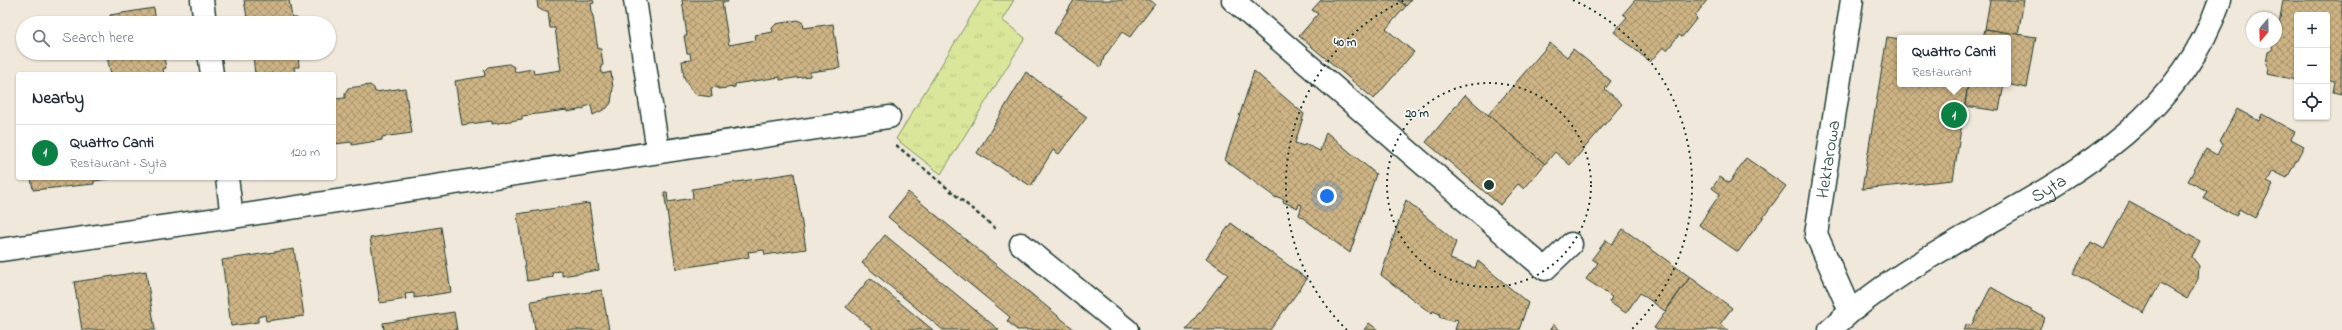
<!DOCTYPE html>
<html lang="en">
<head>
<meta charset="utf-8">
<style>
  :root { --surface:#fff; --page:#f6f6f7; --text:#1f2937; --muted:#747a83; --line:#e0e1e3; --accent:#0b8043 }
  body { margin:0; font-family:"Indie Flower",sans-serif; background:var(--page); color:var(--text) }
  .controls { position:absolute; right:12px; top:12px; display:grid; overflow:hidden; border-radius:4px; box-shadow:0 1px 3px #0004 }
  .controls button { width:36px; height:36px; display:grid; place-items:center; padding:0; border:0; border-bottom:1px solid var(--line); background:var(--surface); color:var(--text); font:20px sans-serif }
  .compass { position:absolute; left:2246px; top:12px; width:36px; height:36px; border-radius:50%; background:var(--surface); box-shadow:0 1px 3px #0004; rotate:199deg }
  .you { position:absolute; left:1327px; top:196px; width:14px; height:14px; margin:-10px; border:3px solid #fff; border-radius:50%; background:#1a73e8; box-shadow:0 0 0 6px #1a73e833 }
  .badge { display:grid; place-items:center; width:26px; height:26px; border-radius:50%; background:var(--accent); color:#fff; font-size:13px; font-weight:700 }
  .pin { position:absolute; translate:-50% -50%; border:2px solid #fff; box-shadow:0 1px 4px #0006 }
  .popup { position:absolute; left:1897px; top:35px; width:114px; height:52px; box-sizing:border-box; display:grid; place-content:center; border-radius:4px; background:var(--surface); filter:drop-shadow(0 1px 3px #0005); font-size:13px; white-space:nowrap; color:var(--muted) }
  .popup b { font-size:15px; color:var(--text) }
  .popup::after { content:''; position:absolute; left:50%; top:100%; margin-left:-8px; border:8px solid transparent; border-top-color:var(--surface) }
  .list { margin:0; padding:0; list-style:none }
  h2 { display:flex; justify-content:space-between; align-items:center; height:52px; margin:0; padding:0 16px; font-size:17px }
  h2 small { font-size:13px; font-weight:400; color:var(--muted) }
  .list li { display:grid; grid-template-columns:26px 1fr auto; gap:12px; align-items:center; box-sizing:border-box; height:56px; padding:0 16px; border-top:1px solid var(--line) }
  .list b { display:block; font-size:15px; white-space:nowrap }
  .list p { margin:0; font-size:13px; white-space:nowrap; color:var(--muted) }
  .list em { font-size:13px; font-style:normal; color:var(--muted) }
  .icon { flex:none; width:22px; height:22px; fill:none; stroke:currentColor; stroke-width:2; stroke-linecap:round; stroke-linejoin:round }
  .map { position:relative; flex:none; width:2342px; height:330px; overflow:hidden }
  .search { position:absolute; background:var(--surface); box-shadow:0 1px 3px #0004; left:16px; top:16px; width:320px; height:44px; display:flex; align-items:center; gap:10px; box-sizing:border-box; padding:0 14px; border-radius:22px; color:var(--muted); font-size:15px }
  .panel { position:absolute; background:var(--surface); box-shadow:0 1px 3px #0004; left:16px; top:72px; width:320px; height:108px; border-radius:4px }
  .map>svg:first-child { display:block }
</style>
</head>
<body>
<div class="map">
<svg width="2342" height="330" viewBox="0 0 2342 330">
  <defs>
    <pattern id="grass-tufts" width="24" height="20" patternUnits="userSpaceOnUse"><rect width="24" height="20" fill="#dae79a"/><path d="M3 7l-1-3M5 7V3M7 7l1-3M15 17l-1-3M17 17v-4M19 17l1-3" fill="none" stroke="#bbc785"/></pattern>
    <pattern id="building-cross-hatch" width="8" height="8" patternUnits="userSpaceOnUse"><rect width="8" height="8" fill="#ceb384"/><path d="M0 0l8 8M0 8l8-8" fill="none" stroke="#a7936d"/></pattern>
  </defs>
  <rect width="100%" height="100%" fill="#f0e8da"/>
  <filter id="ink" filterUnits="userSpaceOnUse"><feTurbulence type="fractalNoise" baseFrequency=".025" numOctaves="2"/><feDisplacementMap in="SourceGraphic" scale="8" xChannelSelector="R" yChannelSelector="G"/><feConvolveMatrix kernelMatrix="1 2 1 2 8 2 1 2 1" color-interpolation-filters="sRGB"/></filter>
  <g filter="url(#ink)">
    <path fill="url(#grass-tufts)" stroke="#7c9267" d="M981 0H1014L1002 20 1025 38 941 174 896 139Z"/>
    <g fill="url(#building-cross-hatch)" stroke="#1f3d34">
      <path d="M244 0H289L292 18H297L302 23H248Z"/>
      <path d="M537 0H593L594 3 591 4 598 49H601L603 65 601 66 602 74 611 72 613 88 611 103 607 108 593 115 591 105 584 107V109L567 112V110L522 116V119L492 124V121L462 125 455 81 485 76 484 71 488 67 509 64 514 67 515 72 533 69 534 74 561 70 555 28H550L548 11H543L538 8Z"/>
      <path d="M682 0H727L728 2H722L729 45 756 40 755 35 773 32 772 28 776 24 798 20 803 23 804 28 833 24 840 68 810 72V76L780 80V77L735 84V87L718 89V87L711 88 712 97 697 95 691 90 684 77 682 61 691 60 690 53H687L684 36H687Z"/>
      <path d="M1074 0H1150L1155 4 1130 37 1122 32 1104 57 1101 67 1054 33Z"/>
      <path d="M1321 0H1398L1406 6 1386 29 1414 52 1374 99 1299 36 1318 14 1312 10Z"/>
      <path d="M1398 0H1411L1406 6Z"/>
      <path d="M1635 0H1707L1695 16 1697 18 1682 37 1679 35 1667 50 1663 47 1650 62 1614 32 1627 17 1623 14Z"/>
      <path d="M1990 0H2024L2018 35 1985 29Z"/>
      <path d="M2283 0H2342L2341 94 2333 92 2335 81 2327 80V15H2297V80L2267 74 2268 68 2266 64 2268 52 2272 50 2273 44H2276Z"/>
      <path d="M154 8 156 23H111L110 15Z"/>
      <path d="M1985 29 2036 37 2027 88 2005 84H2008V38H1983Z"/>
      <path d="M1887 37 1900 39V84H1968L1953 180 1862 189Z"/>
      <path d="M1550 43 1567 57 1573 49 1595 67 1611 81 1605 89 1622 104 1570 165 1555 152 1545 164 1488 115Z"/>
      <path d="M106 53H163L166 68 163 69 164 74H111Z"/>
      <path d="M249 53H298L299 67H294L295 74H255L253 56H250Z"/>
      <path d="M1254 71 1304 114 1295 143 1304 146 1305 144 1320 151 1326 132 1376 174 1350 253 1299 215 1302 205 1299 204 1298 208 1283 202 1284 199 1277 197 1276 198 1225 160Z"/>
      <path d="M1026 72 1087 117 1059 154 1053 150 1031 186 977 153Z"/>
      <path d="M1968 84H2004L1999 111 1965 106Z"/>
      <path d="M370 85 374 88 375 92 405 88 412 133 382 137V140L352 145V142L334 144V99L345 98V93L348 88Z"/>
      <path d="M1465 95 1545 164 1524 189 1518 184 1500 205 1426 142Z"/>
      <path d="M2237 109 2259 121 2262 114 2295 132 2291 139 2304 146 2287 178 2273 171 2267 182 2273 185 2255 218 2239 209 2236 216 2203 198 2207 191 2188 181 2206 149 2217 155 2223 143 2220 141Z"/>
      <path d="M1746 158 1786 186 1738 252 1699 225 1720 194 1712 188 1720 177 1729 183Z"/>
      <path d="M794 173 806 249 765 255 764 250 748 252 749 257 676 269 664 192H667L668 202 693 198 692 189Z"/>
      <path d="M31 178H114L94 181V184L33 190Z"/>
      <path d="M908 192 1075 330H1017L1007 321 1010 317 888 217Z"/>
      <path d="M1406 200 1456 242 1450 259 1475 268 1478 261 1528 303 1519 330H1455L1458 320 1455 319 1454 322 1439 317 1440 314 1433 311 1432 314 1381 275Z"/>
      <path d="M2129 202 2200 241 2192 257 2199 266 2198 279 2187 299 2160 283 2144 313 2073 273 2091 242 2104 249Z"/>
      <path d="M589 203 599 270 562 276V271L552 272 553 277 527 281 517 214Z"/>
      <path d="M1231 223 1307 279 1270 330H1186L1228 274 1206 258Z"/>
      <path d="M441 227 451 292 414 298V293L405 294 406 299 380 303 370 238Z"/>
      <path d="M1623 229 1690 277 1665 311 1640 293 1626 313 1609 302 1612 297 1586 279 1598 263 1592 259 1606 240 1612 244Z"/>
      <path d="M885 235 999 330H943L862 263Z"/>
      <path d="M294 249 304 316 266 321 265 315 258 317V322L231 326 222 260Z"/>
      <path d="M146 271 155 330H82L74 282Z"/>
      <path d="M1690 277 1732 308 1720 324 1728 330H1657L1654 328Z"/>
      <path d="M870 278 933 330H874L846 307Z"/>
      <path d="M1991 287 2045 318 2039 330H1963L1967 324 1971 326Z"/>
      <path d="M602 290 609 330H535L531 301Z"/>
      <path d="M454 312 457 330H384L383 323Z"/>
      <path d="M1369 323 1378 330H1364Z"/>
      <path d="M1553 324 1560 330H1551Z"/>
    </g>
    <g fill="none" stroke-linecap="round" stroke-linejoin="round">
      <g stroke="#1f3d34" stroke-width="25">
        <g id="minor">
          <path d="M202 0 205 23"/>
          <path d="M635 0 658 151"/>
          <path d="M1233 0 1545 269 1571 244"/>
          <path d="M209 53 212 74"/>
          <path d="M227 178 232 217"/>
          <path d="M1021 244 1127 330"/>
          <path d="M0 250 232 217 889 117"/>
          <path id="s1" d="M1850 311 1816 234 1852 0"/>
          <path id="s2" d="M1830 330C1954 213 2159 178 2220 0"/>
        </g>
      </g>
      <path stroke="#1f3d34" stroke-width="2.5" stroke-dasharray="4 3" stroke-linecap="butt" d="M896 145 996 229"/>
      <use href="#minor" stroke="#fff" stroke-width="22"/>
    </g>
  </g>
  <g fill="none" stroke="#1f3d34" stroke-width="2" stroke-dasharray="2 4">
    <circle cx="1489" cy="185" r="102"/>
    <path d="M1347 330A203 203 0 0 1 1405 0M1573 0A203 203 0 0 1 1631 330"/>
  </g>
  <g text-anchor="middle" stroke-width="3" stroke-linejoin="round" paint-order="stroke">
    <g font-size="18" fill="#1f3d34" stroke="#fff">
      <text dy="6" stroke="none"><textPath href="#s1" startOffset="160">Hektarowa</textPath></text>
      <text dy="6" stroke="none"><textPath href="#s2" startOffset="261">Syta</textPath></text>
    </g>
  </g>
  <circle cx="1489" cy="185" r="6" fill="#1f3d34" stroke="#fff" stroke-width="2"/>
  <g font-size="12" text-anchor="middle" font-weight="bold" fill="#1f3d34" stroke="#fff" stroke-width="3" stroke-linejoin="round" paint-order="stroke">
    <text x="1345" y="46">40 m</text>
    <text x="1417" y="117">20 m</text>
  </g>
</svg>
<div class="controls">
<button>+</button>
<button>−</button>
<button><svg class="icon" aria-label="locate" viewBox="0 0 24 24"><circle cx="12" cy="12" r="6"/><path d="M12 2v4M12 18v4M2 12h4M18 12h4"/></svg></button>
</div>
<svg class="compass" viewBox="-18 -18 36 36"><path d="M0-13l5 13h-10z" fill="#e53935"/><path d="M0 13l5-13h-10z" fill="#747a83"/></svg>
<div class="you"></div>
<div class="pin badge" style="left:1954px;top:115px">1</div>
<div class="popup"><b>Quattro Canti</b>Restaurant</div>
<div class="search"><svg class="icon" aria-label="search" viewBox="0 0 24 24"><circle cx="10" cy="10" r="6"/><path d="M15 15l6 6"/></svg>Search here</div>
<section class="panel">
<h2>Nearby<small></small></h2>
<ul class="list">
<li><span class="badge">1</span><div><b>Quattro Canti</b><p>Restaurant · Syta</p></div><em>120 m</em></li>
</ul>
</section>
</div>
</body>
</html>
